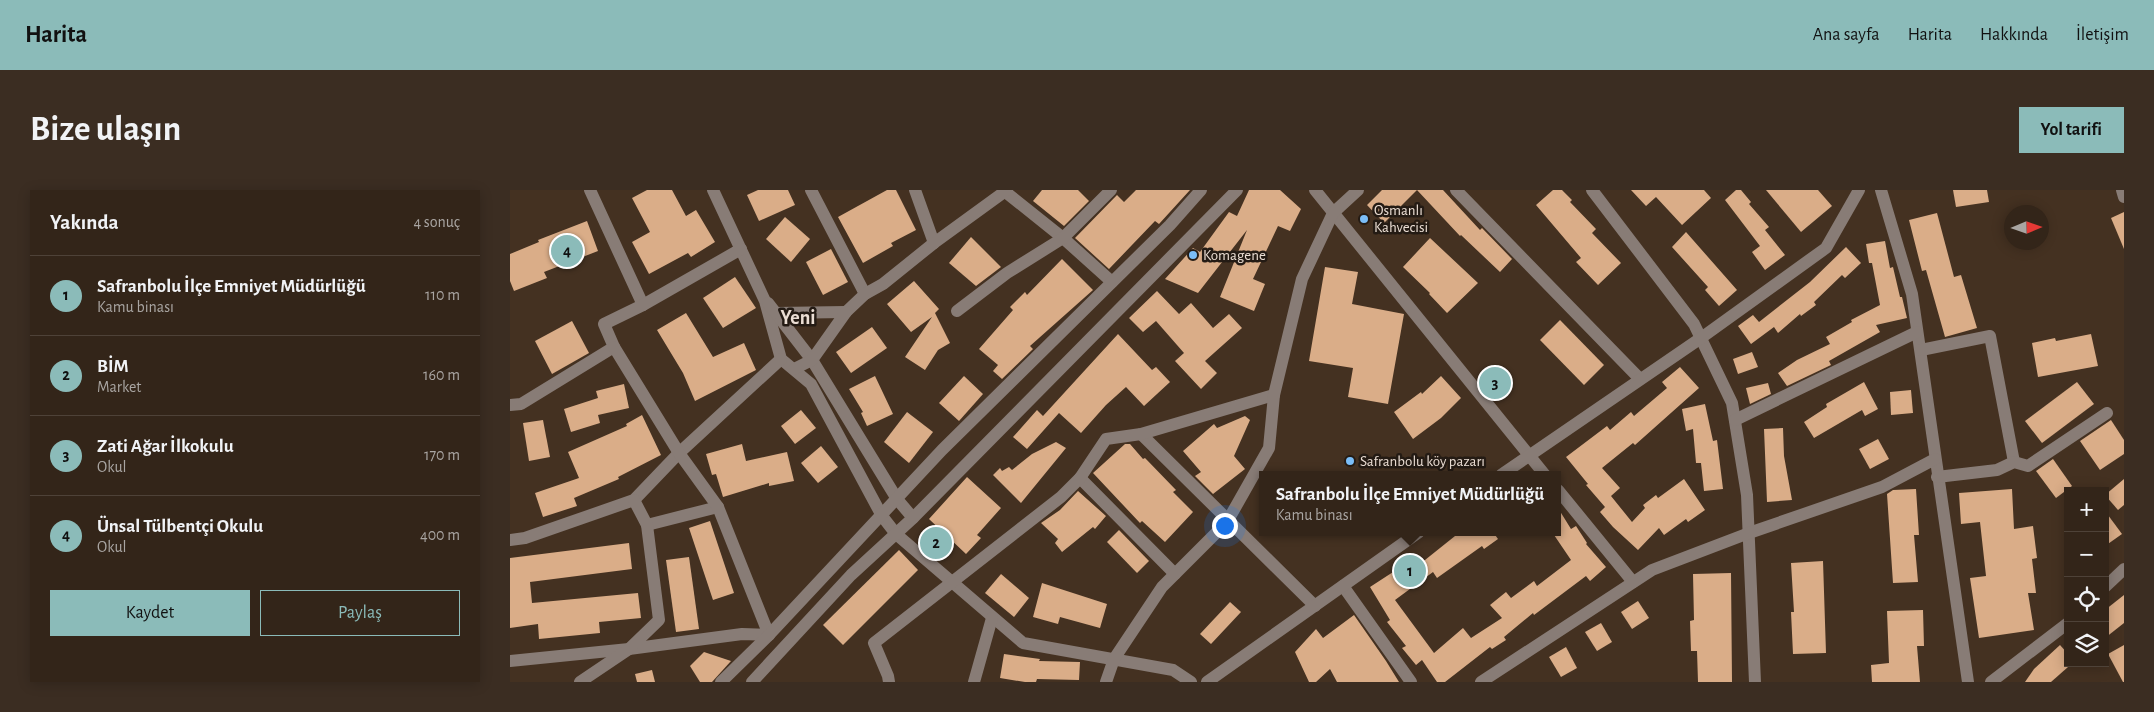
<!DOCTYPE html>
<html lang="tr">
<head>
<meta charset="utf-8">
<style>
  :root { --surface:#332519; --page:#3b2d22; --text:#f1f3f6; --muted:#a9a5a2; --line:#4e4238; --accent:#8bbbb9 }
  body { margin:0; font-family:"Alegreya Sans",sans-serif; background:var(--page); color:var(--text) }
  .controls { position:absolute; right:15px; bottom:15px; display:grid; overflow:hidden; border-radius:0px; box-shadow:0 2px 12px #0003 }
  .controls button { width:45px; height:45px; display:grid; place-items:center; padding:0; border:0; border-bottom:1px solid var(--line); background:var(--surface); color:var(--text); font:25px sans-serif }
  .compass { position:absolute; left:1494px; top:15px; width:45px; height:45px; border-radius:50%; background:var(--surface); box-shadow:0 2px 12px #0003; rotate:88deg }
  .you { position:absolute; left:714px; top:335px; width:18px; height:18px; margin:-12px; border:4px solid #fff; border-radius:50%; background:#1a73e8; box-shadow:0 0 0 8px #1a73e833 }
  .badge { display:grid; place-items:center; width:32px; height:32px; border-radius:50%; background:var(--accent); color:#111; font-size:16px; font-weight:700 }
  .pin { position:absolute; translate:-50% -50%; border:2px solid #fff; box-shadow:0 1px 5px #0006 }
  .popup { position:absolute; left:749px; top:281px; width:302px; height:65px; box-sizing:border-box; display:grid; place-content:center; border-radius:0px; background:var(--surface); filter:drop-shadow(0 1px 4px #0005); font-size:16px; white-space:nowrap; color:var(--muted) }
  .popup b { font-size:19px; color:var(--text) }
  .popup::after { content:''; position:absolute; left:50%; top:100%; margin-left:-10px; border:10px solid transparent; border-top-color:var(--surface) }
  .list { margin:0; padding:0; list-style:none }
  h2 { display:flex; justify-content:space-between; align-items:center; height:65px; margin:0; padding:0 20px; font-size:21px }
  h2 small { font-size:16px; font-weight:400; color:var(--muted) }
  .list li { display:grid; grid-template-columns:32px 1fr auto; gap:15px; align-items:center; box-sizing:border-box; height:80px; padding:0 20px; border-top:1px solid var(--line) }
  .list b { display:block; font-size:19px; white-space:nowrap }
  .list p { margin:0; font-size:16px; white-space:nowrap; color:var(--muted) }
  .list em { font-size:16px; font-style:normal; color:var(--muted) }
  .actions { display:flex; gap:10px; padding:15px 20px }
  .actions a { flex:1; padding:11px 0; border:1px solid var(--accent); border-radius:0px; text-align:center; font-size:18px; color:var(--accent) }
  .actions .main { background:var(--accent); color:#111 }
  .icon { flex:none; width:28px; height:28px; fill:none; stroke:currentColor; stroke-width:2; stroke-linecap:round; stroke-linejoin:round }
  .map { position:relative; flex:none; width:1614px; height:492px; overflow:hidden; border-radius:0px }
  header { display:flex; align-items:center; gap:30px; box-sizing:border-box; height:70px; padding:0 25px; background:var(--accent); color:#111 }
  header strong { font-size:24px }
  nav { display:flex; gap:28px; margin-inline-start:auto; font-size:18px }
  .intro { display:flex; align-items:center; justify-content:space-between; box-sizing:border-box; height:120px; padding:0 30px }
  h1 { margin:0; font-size:35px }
  .button { padding:12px 22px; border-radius:0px; background:var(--accent); color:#111; font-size:18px; font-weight:700 }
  main { display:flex; gap:30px; padding:0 30px }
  aside { flex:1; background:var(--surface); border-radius:0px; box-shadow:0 2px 12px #0003 }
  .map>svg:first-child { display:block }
</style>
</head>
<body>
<header>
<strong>Harita</strong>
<nav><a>Ana sayfa</a><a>Harita</a><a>Hakkında</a><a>İletişim</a></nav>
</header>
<div class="intro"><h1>Bize ulaşın</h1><a class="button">Yol tarifi</a></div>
<main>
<aside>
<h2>Yakında<small>4 sonuç</small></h2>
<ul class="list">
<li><span class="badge">1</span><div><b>Safranbolu İlçe Emniyet Müdürlüğü</b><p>Kamu binası</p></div><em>110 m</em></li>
<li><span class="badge">2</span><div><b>BİM</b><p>Market</p></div><em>160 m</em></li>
<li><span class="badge">3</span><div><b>Zati Ağar İlkokulu</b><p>Okul</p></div><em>170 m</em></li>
<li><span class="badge">4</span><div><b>Ünsal Tülbentçi Okulu</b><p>Okul</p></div><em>400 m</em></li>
</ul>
<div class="actions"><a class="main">Kaydet</a><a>Paylaş</a></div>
</aside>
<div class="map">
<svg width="1614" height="492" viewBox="0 0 1614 492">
  <rect width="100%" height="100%" fill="#443121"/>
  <g fill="#daad88">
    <path d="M137 0H162L176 26 186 20 205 52 181 67 178 63 139 84 122 52 140 42 122 8Z"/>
    <path d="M248 0H278L285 15 249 31 237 5Z"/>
    <path d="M377 0H386L406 40 381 53 383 56 353 73 328 27Z"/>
    <path d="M532 0H568L579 11 554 36 523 11Z"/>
    <path d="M626 0H680L649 34 645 31 599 79 565 48 607 5 614 12Z"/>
    <path d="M739 0H770L791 19 780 41 768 36 743 89 755 94 744 121 710 107 737 40 688 103 655 89 683 58 690 62 719 22 727 26Z"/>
    <path d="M872 0H933L970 40 972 38 1002 69 990 82 951 45 950 46 907 0 874 33 857 15Z"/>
    <path d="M1043 0H1052L1062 10 1060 12 1086 39 1082 43 1111 73 1088 95 1066 72 1071 68 1026 15Z"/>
    <path d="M1121 0H1194L1201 8 1172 35 1146 7 1136 16Z"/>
    <path d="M1226 0H1231L1241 12 1239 14 1259 37 1255 40 1275 65 1255 80 1242 62 1250 56 1215 10Z"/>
    <path d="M1256 0H1308L1322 16 1291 42Z"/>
    <path d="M1443 0H1477L1479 12 1446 17Z"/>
    <path d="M1614 22V59L1601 28Z"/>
    <path d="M1427 23 1444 87 1451 85 1467 138 1435 147 1416 80 1412 81 1399 30Z"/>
    <path d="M275 27 300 49 281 72 256 49Z"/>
    <path d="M77 31 88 61 34 82 37 88 4 101 0 91V64L29 52 28 50Z"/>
    <path d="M1176 42 1227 100 1209 116 1195 100 1198 97 1162 57Z"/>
    <path d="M461 47 491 77 466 96 439 73Z"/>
    <path d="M920 48 968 93 937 123 919 104 920 103 893 77Z"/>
    <path d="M1375 51 1380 78 1383 77 1390 107H1392L1397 128 1366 135 1370 142 1319 171 1321 175 1277 196 1268 183 1287 170 1320 154 1316 147 1342 132 1341 130 1370 115 1362 73H1359L1356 54Z"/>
    <path d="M1336 57 1351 73 1335 88 1332 85 1304 112 1306 115 1291 126 1290 124 1268 143 1264 137 1241 154 1228 136 1243 125 1249 132 1300 92Z"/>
    <path d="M321 59 338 92 313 105 296 72Z"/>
    <path d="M552 69 583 100 520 156 523 159 492 189 483 181 488 175 469 159 503 120 500 117 515 102 517 105Z"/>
    <path d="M815 77 848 82 842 114 894 124 878 214 838 207 843 178 799 171Z"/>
    <path d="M225 87 246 118 213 138 193 108Z"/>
    <path d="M404 91 429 119 425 123 440 153 428 160 415 180 395 167 422 127 401 142 377 114Z"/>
    <path d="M647 101 669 124 681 113 703 138 719 124 732 138 695 171 707 183 691 199 665 171 674 163 646 131 633 142 619 128Z"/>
    <path d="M176 123 203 167 234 153 246 180 185 211 173 183 147 140Z"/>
    <path d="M1050 130 1094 175 1074 195 1030 150Z"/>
    <path d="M62 131 79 163 42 184 25 151Z"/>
    <path d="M362 137 377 158 341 183 326 162Z"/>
    <path d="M608 144 642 180 646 177 660 192 634 216 616 197 596 215 571 243 549 223 517 259 503 247 527 220 533 226Z"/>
    <path d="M1581 144 1588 176 1528 187 1522 153 1545 148 1546 151Z"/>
    <path d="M1242 162 1248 177 1228 184 1223 169Z"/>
    <path d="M1170 177 1189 198 1125 255 1123 253 1092 278 1110 298 1101 306 1122 332 1135 318 1133 315 1146 305 1148 308 1174 289 1195 320 1178 332 1176 329 1154 345 1149 338 1128 360 1103 337 1090 322 1095 317 1076 295 1078 294 1056 267 1097 236 1100 240 1121 222 1124 226 1157 198 1152 192Z"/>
    <path d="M365 186 383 224 357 236 351 223 353 222 339 199Z"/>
    <path d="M454 186 473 204 449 231 429 213Z"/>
    <path d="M931 186 951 208 931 228 903 249 884 222 911 202 912 204Z"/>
    <path d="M1354 192 1368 219 1355 226 1352 220 1304 248 1294 232 1317 217 1316 214Z"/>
    <path d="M1567 192 1584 214 1532 253 1515 231Z"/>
    <path d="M1258 193 1261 204 1240 214 1236 198Z"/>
    <path d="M114 194 119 218 88 225 90 233 61 242 54 219 88 208 86 201Z"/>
    <path d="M1401 200 1403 223 1381 225 1380 202Z"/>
    <path d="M1195 214 1203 251 1207 250 1213 299 1194 301 1191 273H1186L1183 239 1176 241 1172 219Z"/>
    <path d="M291 220 306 238 285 254 271 236Z"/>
    <path d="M397 222 423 242 399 273 374 252Z"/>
    <path d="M132 225 151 265 108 287 109 289 64 308 67 316 33 327 25 303 69 288 58 262 117 236 116 234Z"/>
    <path d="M735 226 740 230 724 266 735 279 703 304 685 286 691 282 673 261 704 234 707 238Z"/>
    <path d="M33 230 40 267 19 271 13 233Z"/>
    <path d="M1601 230 1614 250V264L1590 280 1570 251Z"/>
    <path d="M1273 238 1274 266 1282 310 1257 312 1254 239Z"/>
    <path d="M1368 249 1379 269 1360 279 1349 259Z"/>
    <path d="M546 252 556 258 511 313 483 285 490 278 492 281 499 277 502 280 522 264Z"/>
    <path d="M232 254 236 271 277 262 284 291 259 296V293L213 307 206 284 202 285 196 264Z"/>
    <path d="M615 254H620L633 269 635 268 666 300 663 302 683 322 655 352 632 331 630 333 583 283Z"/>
    <path d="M311 256 328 277 308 293 291 273Z"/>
    <path d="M1543 269 1562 296 1546 308 1526 281Z"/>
    <path d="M457 287 491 318 467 345 471 348 456 364 419 329Z"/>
    <path d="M1614 289V315L1608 320 1595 305Z"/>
    <path d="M1406 299 1409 345H1404L1408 392 1383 393 1377 304 1383 300Z"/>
    <path d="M1502 299 1504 339 1523 336 1527 368 1522 369 1526 403H1518L1524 440 1469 448 1460 388 1476 386 1470 332 1451 334 1449 303Z"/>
    <path d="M568 301 596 326 585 339 583 337 552 362 545 353 548 349 531 333 550 320Z"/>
    <path d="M1048 318 1061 339 1066 336 1077 353 1076 354 1096 377 1080 391 1076 386 1024 425 1023 423 994 447 996 450 982 459 980 457 935 492H927L912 470 906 475 892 458 896 456 877 432 880 430 860 397 900 371 905 378 950 342H983L988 349 974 359 972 356 927 388 923 382 885 410 924 463 953 438 961 448 992 428 980 415 996 402 1001 408 1024 391 1027 396 1061 370 1042 342H1048Z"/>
    <path d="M1595 321 1612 344 1595 356Z"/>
    <path d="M200 331 224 403 203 410 179 338Z"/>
    <path d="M609 340 639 371 627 383 597 352Z"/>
    <path d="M119 353 122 379 20 392 22 413 128 403 131 428 89 432 90 443 29 449 28 434 0 438V368Z"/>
    <path d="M389 360 408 380 333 455 313 435Z"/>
    <path d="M179 367 189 439 166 442 156 370Z"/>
    <path d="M1313 371 1316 463 1283 464 1281 422H1284L1281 373Z"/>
    <path d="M1221 383 1222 492H1188L1187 461H1181L1180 431 1184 430 1183 384Z"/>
    <path d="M491 384 519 408 504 427 475 403Z"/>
    <path d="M532 393 597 414 590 438 550 427 548 434 523 427Z"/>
    <path d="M1614 405V433L1595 448V420Z"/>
    <path d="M1128 411 1139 428 1122 439 1111 422Z"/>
    <path d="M720 412 731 422 701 454 690 444Z"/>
    <path d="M1413 420 1414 456H1407L1410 492H1362L1361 475 1379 473 1377 421Z"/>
    <path d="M844 425 876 471 889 492H827L820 479 806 492H799L785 462 806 439 813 448Z"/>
    <path d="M1091 433 1102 452 1087 461 1075 442Z"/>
    <path d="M1550 455 1558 464V477L1541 492H1515L1524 479Z"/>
    <path d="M1614 455V492H1613L1598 464Z"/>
    <path d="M1056 457 1067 478 1051 487 1039 467Z"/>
    <path d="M194 462 221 471 202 492H190L180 476Z"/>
    <path d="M494 464 530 469 529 471 570 472 569 490 527 489 526 492H515L490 488Z"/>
    <path d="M142 480 145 492H127L125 484Z"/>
  </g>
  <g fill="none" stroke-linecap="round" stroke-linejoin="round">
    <g stroke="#887c76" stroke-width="12">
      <path d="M80 0 133 115"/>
      <path d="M203 0 255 111 271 169 301 194 372 326 386 344 513 453 663 480 681 492"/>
      <path d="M301 0 355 104"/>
      <path d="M405 0 424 53"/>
      <path d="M493 0 553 48 602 92"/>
      <path d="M805 0 1035 285"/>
      <path d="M946 0 1130 189"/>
      <path d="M1082 0 1184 134 1222 213 1237 305 1245 492"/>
      <path d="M1371 0 1402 104 1458 492"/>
      <path d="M1612 0 1614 7"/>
      <path d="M258 113 302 170 387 309 403 328"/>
      <path d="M447 121 497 83 553 48 601 0"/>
      <path d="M266 123 336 122"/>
      <path d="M1411 160 1480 146 1504 272"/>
      <path d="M284 179 302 170 336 122 355 104 373 94 424 53 497 0"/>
      <path d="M0 215 11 214 104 157 94 134 133 115 231 59"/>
      <path d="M1225 230 1407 142"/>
      <path d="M631 244 805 416"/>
      <path d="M991 285 1191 148 1316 58 1349 0"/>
      <path d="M1427 287 1487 280 1504 272 1518 276 1597 223"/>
      <path d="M570 288 665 384"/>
      <path d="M1048 300 1123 392"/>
      <path d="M137 335 208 317"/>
      <path d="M0 350 15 348 124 310 169 263 271 169"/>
      <path d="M833 396 901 492"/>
      <path d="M1595 397 1614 379"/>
      <path d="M0 471 119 459 232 444 259 445 208 317 169 263 104 157"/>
      <path d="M70 492 119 459 149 430 137 335 124 310"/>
      <path d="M211 492 259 445 432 260 660 35 691 0"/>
      <path d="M242 492 341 385 403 328 727 0"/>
      <path d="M379 492 378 486 364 453 551 307 570 288 596 249 631 244 764 205"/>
      <path d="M464 492 482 428"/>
      <path d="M596 492 604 469 652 397 717 332 759 258 764 205 792 89 823 23 848 0"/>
      <path d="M697 492 909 342"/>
      <path d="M971 492 1142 380 1239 343 1372 297 1425 269"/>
      <path d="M1481 492 1558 433"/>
    </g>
  </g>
  <g fill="#7bbef8" stroke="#241b14" stroke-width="2">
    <circle cx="854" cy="29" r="5"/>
    <circle cx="683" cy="65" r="5"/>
    <circle cx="840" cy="271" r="5"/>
  </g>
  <g text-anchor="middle" stroke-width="5" stroke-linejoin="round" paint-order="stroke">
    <g font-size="15" fill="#ebded4" stroke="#241b14" text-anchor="start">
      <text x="864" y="25">Osmanlı<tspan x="864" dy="17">Kahvecisi</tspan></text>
      <text x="693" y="70">Komagene</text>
      <text x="850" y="276">Safranbolu köy pazarı</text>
    </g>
    <g font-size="20" font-weight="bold" fill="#ebded4" stroke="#241b14">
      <text x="288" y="134">Yeni</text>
    </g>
  </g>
</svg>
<div class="controls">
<button>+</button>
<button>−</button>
<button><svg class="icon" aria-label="locate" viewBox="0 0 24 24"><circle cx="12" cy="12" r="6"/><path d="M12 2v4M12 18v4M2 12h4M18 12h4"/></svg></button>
<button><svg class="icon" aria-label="layers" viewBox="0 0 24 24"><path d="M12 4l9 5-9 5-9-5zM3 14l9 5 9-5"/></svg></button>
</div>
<svg class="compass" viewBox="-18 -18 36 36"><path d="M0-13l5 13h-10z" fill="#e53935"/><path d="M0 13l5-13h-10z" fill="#a9a5a2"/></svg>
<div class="you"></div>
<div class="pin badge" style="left:900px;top:381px">1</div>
<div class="popup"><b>Safranbolu İlçe Emniyet Müdürlüğü</b>Kamu binası</div>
<div class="pin badge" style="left:426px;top:353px">2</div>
<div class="pin badge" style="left:985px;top:193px">3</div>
<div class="pin badge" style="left:57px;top:61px">4</div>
</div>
</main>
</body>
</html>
